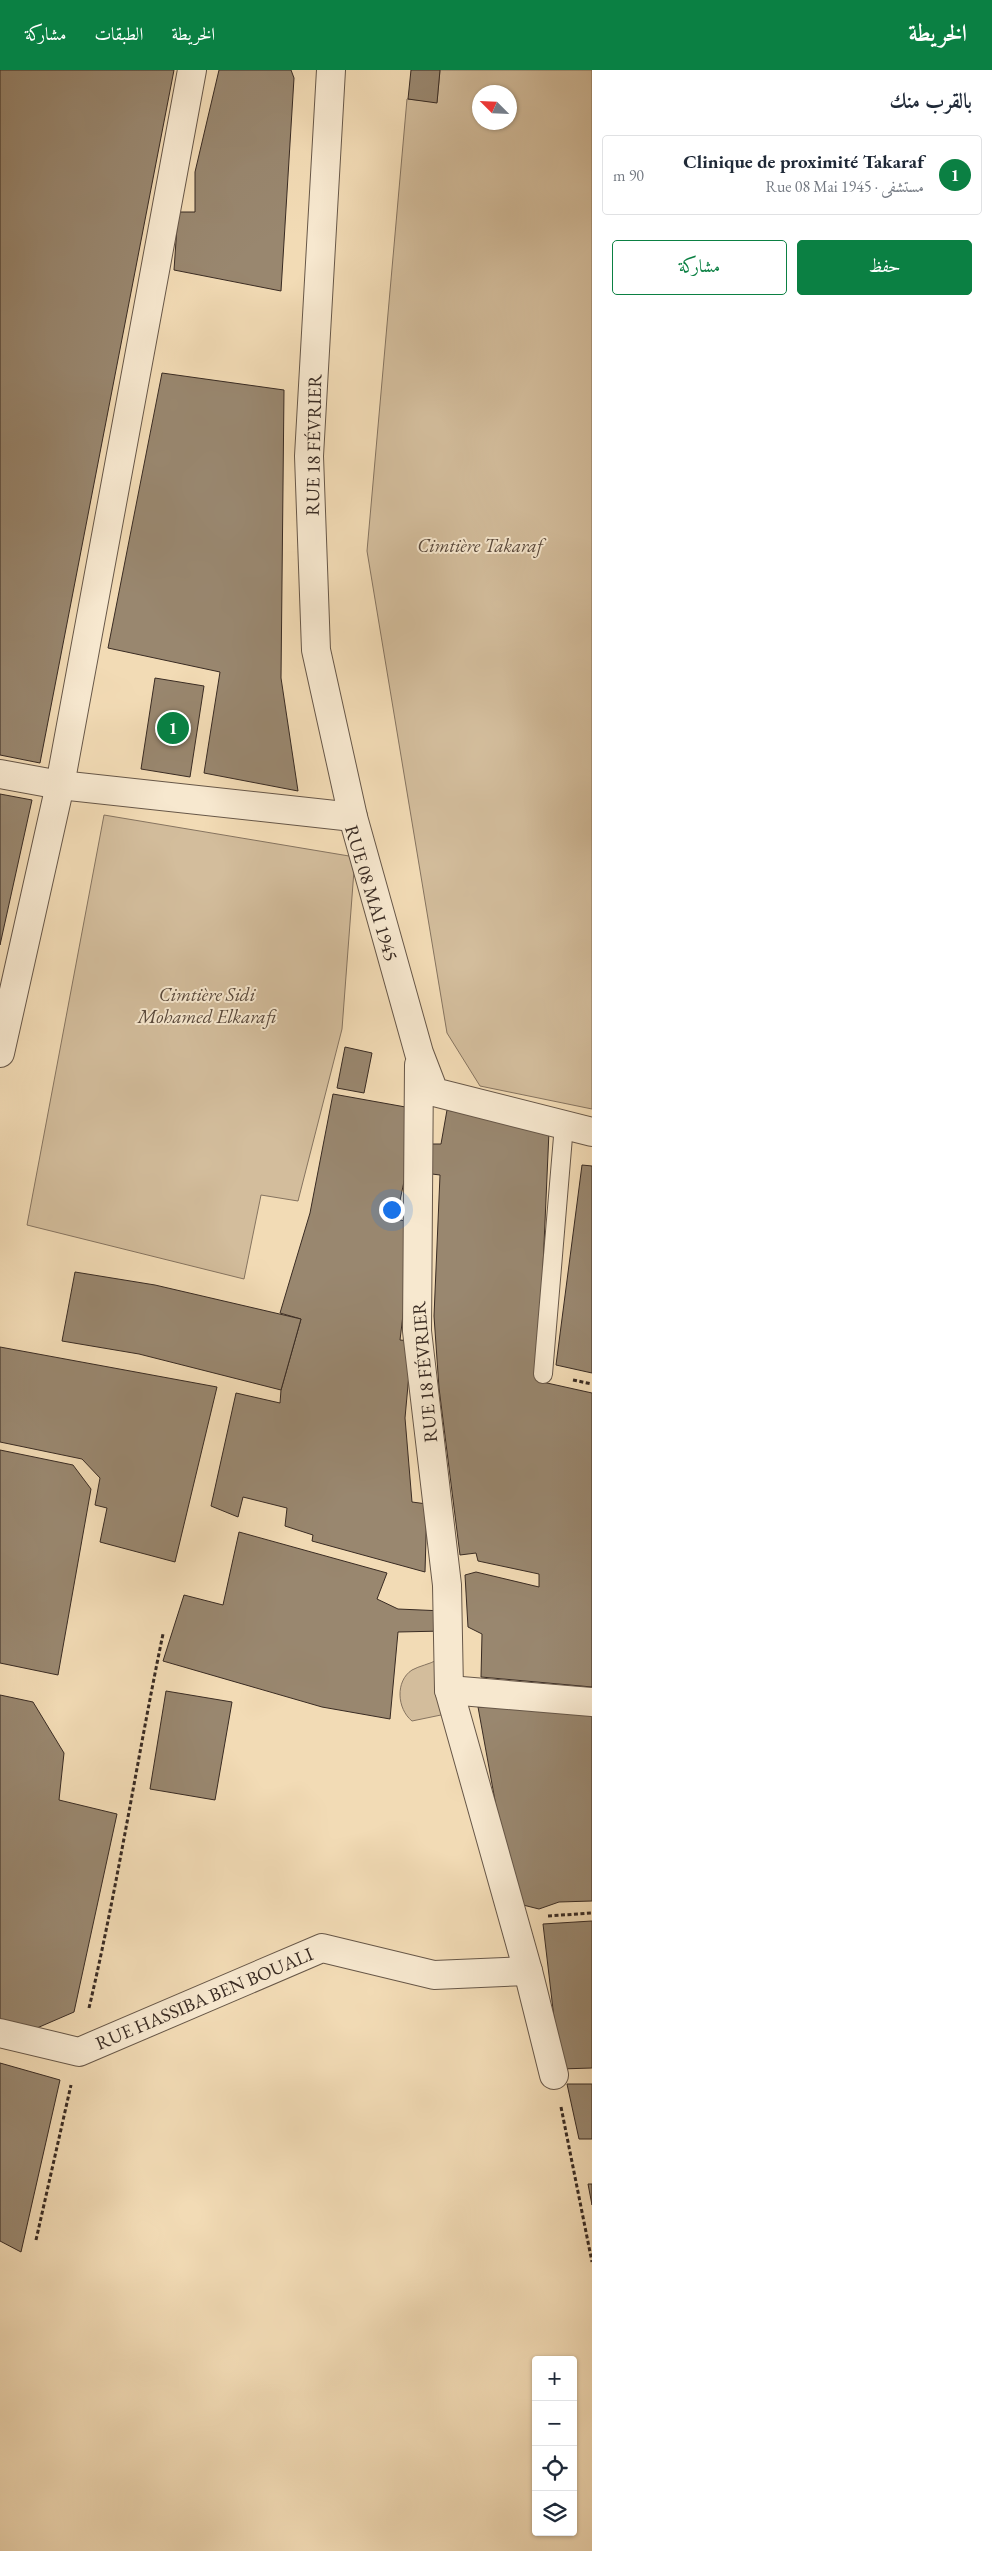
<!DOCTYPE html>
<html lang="ar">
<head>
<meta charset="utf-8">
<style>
  :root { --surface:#fff; --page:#f6f6f7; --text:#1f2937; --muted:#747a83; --line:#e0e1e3; --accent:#0b8043 }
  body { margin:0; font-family:"EB Garamond",Amiri,serif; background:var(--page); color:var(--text); direction:rtl }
  .controls { position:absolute; right:15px; bottom:15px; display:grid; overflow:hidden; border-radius:5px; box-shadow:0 1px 4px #0004 }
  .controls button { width:45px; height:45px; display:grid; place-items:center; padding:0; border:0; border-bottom:1px solid var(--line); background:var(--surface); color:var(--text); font:25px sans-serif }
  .compass { position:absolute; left:472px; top:15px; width:45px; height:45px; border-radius:50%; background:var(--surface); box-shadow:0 1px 4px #0004; rotate:294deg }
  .you { position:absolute; left:391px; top:1139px; width:18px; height:18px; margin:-12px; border:4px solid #fff; border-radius:50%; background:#1a73e8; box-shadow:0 0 0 8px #1a73e833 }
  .badge { display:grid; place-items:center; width:32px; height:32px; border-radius:50%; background:var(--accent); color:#fff; font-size:16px; font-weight:700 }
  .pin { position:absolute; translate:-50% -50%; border:2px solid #fff; box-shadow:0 1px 5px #0006 }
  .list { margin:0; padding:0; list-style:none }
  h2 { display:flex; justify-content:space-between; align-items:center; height:65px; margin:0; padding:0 20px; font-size:21px }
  h2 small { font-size:16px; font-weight:400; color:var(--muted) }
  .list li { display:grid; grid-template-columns:32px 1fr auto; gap:15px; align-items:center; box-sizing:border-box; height:80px; margin:0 10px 10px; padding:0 10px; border:1px solid var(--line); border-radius:5px }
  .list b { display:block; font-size:19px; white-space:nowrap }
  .list p { margin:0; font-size:16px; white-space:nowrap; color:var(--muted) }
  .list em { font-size:16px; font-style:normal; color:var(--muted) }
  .actions { display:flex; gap:10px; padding:15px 20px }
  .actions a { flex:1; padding:11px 0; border:1px solid var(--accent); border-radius:5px; text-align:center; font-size:18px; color:var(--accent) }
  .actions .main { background:var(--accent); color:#fff }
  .icon { flex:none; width:28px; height:28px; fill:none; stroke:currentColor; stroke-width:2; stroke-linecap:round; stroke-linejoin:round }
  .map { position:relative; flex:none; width:592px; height:2481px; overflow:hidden; direction:ltr }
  header { display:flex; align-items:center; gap:30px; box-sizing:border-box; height:70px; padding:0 25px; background:var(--accent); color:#fff }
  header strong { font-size:24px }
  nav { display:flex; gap:28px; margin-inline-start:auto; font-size:18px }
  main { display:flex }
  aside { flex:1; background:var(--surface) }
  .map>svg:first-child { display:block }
</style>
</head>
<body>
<header>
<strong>الخريطة</strong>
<nav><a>الخريطة</a><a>الطبقات</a><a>مشاركة</a></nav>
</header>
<main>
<aside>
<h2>بالقرب منك<small></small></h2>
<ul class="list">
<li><span class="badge">1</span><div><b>Clinique de proximité Takaraf</b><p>مستشفى · Rue 08 Mai 1945</p></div><em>90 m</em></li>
</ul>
<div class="actions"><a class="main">حفظ</a><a>مشاركة</a></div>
</aside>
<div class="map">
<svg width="592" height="2481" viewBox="0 0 592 2481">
  <rect width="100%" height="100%" fill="#f2dbb5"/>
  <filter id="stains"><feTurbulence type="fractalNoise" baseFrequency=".004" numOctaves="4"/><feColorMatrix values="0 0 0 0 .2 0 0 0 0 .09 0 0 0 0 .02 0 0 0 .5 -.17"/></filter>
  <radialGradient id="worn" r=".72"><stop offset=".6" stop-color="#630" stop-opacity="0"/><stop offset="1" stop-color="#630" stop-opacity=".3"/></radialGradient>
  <g fill="#d3bd9c" stroke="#867460" fill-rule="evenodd">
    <path d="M440 0H592V1039L480 1016 447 963 367 481 407 29 437 32ZM480 22H510V52H480Z"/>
    <path d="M104 745 355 787 342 959 298 1131 261 1125 244 1209 27 1155Z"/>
    <path d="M437 1590 449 1641 441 1645 412 1651C397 1639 395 1611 412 1600 419 1596 430 1594 437 1590Z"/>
  </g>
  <g fill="#99876f" stroke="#392b23">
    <path d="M0 0H174L40 693 0 685Z"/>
    <path d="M219 0H291L294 8 281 221 174 200 178 142H195V102Z"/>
    <path d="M411 0H440L437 33 408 29Z"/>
    <path d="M162 303 284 320 281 608 298 721 204 703 220 602 108 578Z"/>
    <path d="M155 608 204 616 190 707 141 699Z"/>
    <path d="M0 724 32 730 0 875Z"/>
    <path d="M345 977 372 983 364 1023 337 1018Z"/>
    <path d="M333 1024 411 1038 408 1093 396 1149 414 1153 400 1270 412 1271 405 1348 412 1432 427 1434 425 1502 312 1471 313 1465 285 1456 287 1438 243 1427 238 1447 211 1436 236 1323 280 1333 281 1320 301 1249 280 1243 310 1143Z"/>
    <path d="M447 1040 549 1061 538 1311 592 1323V1617L481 1607 482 1564 468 1557 465 1505 476 1502 539 1517V1504L478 1491 476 1483 460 1485 439 1318 434 1246 440 1105 432 1104V1074H441Z"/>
    <path d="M582 1095 592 1096V1303L556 1295Z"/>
    <path d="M75 1202 155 1215 301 1249 281 1320 139 1284 62 1271Z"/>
    <path d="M0 1277 217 1317 175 1492 100 1472 107 1438 95 1435 100 1408 82 1389 0 1372Z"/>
    <path d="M0 1380 73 1395 91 1419 58 1605 0 1593Z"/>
    <path d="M239 1462 387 1503 377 1529 398 1539 444 1541V1561L398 1562 390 1649 322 1637 163 1591 184 1525 223 1535Z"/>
    <path d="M166 1621 232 1632 215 1730 150 1719Z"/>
    <path d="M0 1625 33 1632 64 1683 59 1730 117 1744 74 1942 37 1958 0 1950Z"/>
    <path d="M478 1637 592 1641V1831L559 1832 539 1839 519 1834 510 1813Z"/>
    <path d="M592 1851V1998L560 1999 543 1854Z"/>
    <path d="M0 1993 60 2010 21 2182 0 2171Z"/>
    <path d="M567 2014H592V2069H579Z"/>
    <path d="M588 2114H592V2135Z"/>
  </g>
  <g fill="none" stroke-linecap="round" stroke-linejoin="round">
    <g stroke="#675748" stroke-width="20">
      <path id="lane" d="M543 1304 564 1055"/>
    </g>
    <g stroke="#675748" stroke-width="30">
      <g id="street">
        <path d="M331 0 309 386 316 580 353 747 419 983 434 1022 592 1062"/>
        <path d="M0 704 60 715 353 747"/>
        <path d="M0 983 60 715 192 0"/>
        <path d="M419 995 417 1261 447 1515 449 1620 528 1901 554 2005"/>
        <path d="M449 1620 592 1632"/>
        <path d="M0 1963 79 1982 322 1878 434 1905 528 1901"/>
      </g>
    </g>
    <g stroke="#392b23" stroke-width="3" stroke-dasharray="4 2.5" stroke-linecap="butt">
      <path d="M573 1310 592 1314"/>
      <path d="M548 1846 592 1843"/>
      <path d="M89 1938C118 1815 137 1689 163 1564"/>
      <path d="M561 2037 592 2192"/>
      <path d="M36 2170 71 2015"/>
    </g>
    <use href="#lane" stroke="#f7e8cf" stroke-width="18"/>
    <use href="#street" stroke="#f7e8cf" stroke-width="28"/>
  </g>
  <g text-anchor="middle" stroke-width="4" stroke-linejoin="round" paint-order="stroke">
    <g font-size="19" fill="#392b23" stroke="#f7e8cf">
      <text transform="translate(313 375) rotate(-89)" y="7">RUE 18 FÉVRIER</text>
      <text transform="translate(372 823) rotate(73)" y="7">RUE 08 MAI 1945</text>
      <text transform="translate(424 1302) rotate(-95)" y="7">RUE 18 FÉVRIER</text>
      <text transform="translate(204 1928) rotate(-23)" y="7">RUE HASSIBA BEN BOUALI</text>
    </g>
    <g font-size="19" font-style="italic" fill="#58483b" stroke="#f7e8cf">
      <text x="480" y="482">Cimtière Takaraf</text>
      <text x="207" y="931">Cimtière Sidi<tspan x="207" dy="22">Mohamed Elkarafi</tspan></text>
    </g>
  </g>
  <rect width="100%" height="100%" filter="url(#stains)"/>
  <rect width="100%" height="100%" fill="url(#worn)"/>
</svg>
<div class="controls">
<button>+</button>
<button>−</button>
<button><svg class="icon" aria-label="locate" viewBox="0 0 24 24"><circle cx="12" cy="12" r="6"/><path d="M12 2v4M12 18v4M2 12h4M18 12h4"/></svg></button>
<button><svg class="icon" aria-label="layers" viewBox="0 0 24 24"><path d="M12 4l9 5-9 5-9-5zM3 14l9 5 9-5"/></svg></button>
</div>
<svg class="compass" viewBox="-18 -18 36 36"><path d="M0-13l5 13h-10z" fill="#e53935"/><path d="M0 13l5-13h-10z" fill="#747a83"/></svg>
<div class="you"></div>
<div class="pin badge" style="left:173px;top:658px">1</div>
</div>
</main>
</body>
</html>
